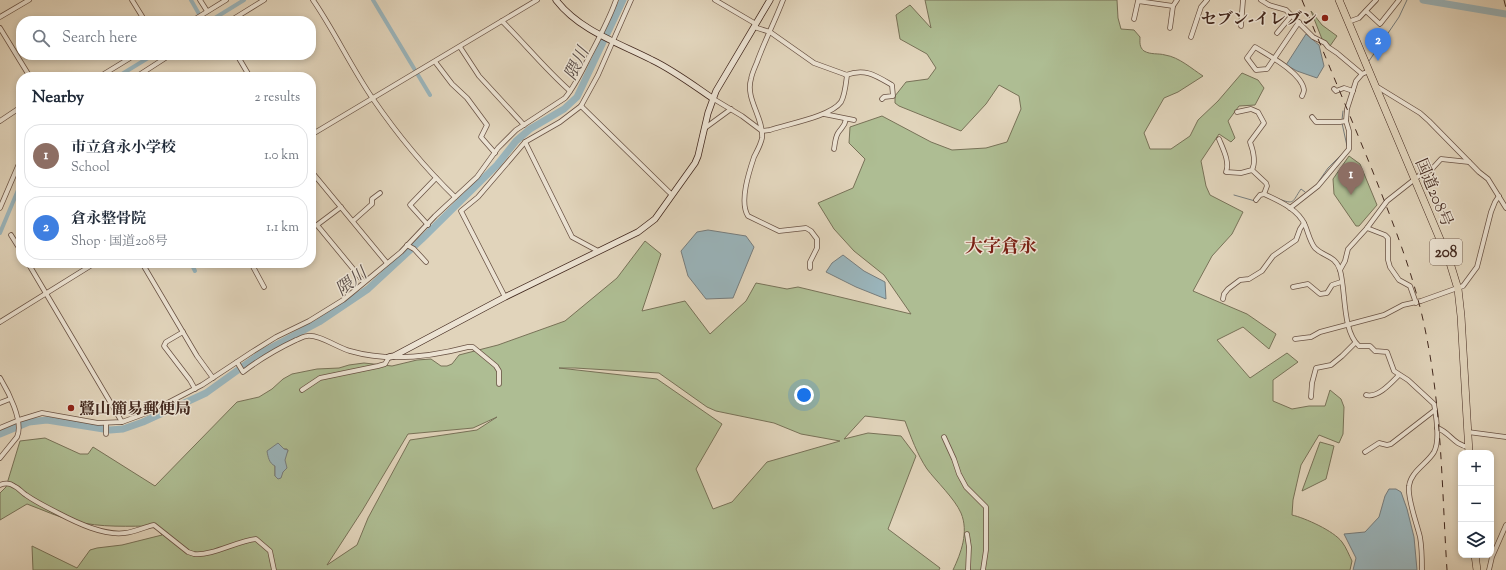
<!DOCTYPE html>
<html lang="en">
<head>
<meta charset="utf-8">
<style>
  :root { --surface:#fff; --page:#f2f2f3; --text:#1f2937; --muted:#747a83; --line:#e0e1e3; --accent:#8f2418 }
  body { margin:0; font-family:"Sorts Mill Goudy","Noto Serif JP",serif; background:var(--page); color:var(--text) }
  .controls { position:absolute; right:12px; bottom:12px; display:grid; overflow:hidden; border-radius:8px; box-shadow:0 2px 6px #0003 }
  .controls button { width:36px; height:36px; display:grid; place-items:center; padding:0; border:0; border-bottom:1px solid var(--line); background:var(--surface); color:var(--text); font:20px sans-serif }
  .you { position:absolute; left:804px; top:395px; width:14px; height:14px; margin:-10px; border:3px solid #fff; border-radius:50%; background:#1a73e8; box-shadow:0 0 0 6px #1a73e833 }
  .badge { display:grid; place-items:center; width:26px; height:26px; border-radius:50%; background:var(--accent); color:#fff; font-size:13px; font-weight:700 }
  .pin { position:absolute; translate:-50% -33px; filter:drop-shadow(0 1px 2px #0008) }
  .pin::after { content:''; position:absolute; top:21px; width:14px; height:12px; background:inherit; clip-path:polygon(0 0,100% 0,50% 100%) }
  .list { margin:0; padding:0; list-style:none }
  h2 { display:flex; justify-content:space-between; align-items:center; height:52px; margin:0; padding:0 16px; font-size:17px }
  h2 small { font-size:13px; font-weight:400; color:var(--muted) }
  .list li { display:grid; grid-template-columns:26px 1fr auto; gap:12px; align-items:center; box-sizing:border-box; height:64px; margin:0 8px 8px; padding:0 8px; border:1px solid var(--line); border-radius:16px }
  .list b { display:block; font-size:15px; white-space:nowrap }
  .list p { margin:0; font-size:13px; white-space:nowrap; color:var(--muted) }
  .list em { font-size:13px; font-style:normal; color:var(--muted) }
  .icon { flex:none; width:22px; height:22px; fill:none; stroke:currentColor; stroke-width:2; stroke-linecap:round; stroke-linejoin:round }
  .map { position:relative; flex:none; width:1506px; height:570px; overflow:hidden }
  .search { position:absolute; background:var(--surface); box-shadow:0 2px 6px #0003; left:16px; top:16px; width:300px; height:44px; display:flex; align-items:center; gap:10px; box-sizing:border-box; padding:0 14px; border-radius:16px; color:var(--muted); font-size:15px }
  .panel { position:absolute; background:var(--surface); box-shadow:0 2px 6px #0003; left:16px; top:72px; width:300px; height:196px; border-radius:16px }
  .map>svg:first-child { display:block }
</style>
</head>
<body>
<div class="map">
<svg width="1506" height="570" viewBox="0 0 1506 570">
  <rect width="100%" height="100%" fill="#e1d4bb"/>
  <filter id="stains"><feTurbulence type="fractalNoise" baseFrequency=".005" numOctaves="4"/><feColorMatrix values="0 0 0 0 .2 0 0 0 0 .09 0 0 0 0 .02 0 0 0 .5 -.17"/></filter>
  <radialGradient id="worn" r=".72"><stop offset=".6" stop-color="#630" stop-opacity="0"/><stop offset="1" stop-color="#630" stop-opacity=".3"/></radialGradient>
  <g fill="#aebd93" stroke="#787258" fill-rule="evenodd">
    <path d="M925 0H1117L1118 18 1121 29 1134 30 1140 37C1140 42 1139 47 1144 51 1151 55 1158 53 1165 55 1179 57 1192 69 1203 76L1178 92 1164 98 1144 133 1150 149H1171L1190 136 1198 120 1218 101 1242 73 1258 80 1264 88 1255 105 1239 106 1228 121 1235 138 1231 142 1219 134 1201 161 1206 186 1210 195 1243 212 1232 234 1212 256 1193 291 1247 314 1276 334 1269 349 1243 327 1217 340 1250 378 1287 353 1298 362 1273 380V401L1292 409 1309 406H1325L1330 390 1341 399 1344 407 1343 434 1339 443 1319 435 1301 465 1293 500 1292 515C1305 518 1334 531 1342 542 1346 547 1349 555 1352 561L1350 570H953C961 553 969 532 961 513 955 499 936 481 927 469 917 454 911 437 905 421L865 416 844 439 868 433 901 436 916 456 888 529 940 568 939 570H33L32 546 77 568 90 550 97 548 122 545 162 535 156 526C129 526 101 528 74 521 58 517 43 510 27 504L0 520V493L6 487 20 441 45 438 80 454H88L93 447 155 486 237 402 259 397 272 389 283 379 292 374 317 369 339 368 349 365 364 363 392 366 417 360 431 359 441 366H447L452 364 459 355 498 345 565 321 617 278 645 241 661 254 642 311 685 301 710 334 746 301 756 283 787 289 798 287 911 314 884 275 854 251 834 229 818 203 853 188 865 159 849 143 850 127 882 116 931 142 952 150 986 148 1007 142 1021 109 1019 96 999 85 986 104 961 131 899 106 895 103V96L906 82 928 79 936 68 927 54 900 39 896 15 910 5 931 28ZM559 368H575L659 373 707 407 716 411 774 423 801 434 840 441 767 462 732 502 713 509 696 469 722 424 657 379ZM497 417 477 430 410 440 368 518 357 545 327 565 362 511 408 434 473 428ZM284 449H287L288 451C283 457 285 465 283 472L275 476V466Z"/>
    <path d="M1311 11 1322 25 1337 36 1330 46 1322 39Z"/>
    <path d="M1349 156 1360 164 1377 205 1359 226H1356L1334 194 1333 179Z"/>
    <path d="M1320 442 1334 446 1326 479 1302 491Z"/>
  </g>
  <g fill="#9ab5bc" stroke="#777d7d">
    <path d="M1306 34C1311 36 1314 42 1319 45L1324 66 1317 78 1297 71 1286 65Z"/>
    <path d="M708 230 746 236 754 247 733 298 706 299 688 276 681 251 697 232Z"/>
    <path d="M843 255 864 271 885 282 886 299 856 287 826 272 832 263Z"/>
    <path d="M278 443 284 449 288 450 285 460 287 468 283 472 281 478 278 479 275 476V466C269 463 268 457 267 451Z"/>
    <path d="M1389 489H1396L1401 492 1407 509 1414 537 1417 570H1353L1356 558 1344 534 1365 532 1379 517 1385 496Z"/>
  </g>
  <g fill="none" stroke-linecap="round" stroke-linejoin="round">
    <g stroke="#777d7d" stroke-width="1">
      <path d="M1369 61 1399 17 1407 0"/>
      <path d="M1342 120 1343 111"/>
      <path d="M1342 123 1347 146"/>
      <path d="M1319 181 1328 168 1347 149"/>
      <path d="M1234 195 1255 201"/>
      <path d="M1279 199C1295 205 1292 202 1301 189L1305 192"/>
    </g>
    <g stroke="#9ab5bc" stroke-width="4">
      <path d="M191 0 199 14"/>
      <path d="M373 0 430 95"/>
      <path d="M202 19 203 21"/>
      <path d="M210 21 244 0"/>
      <path d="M117 77 153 55"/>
      <path d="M0 233 21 183"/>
      <path d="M191 263 195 271"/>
    </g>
    <g stroke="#9ab5bc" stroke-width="7">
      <path d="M1423 0 1506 14"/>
      <path d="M0 434 29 422 47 420 110 430 123 429 143 422 206 393 263 352 319 322 368 289 422 239 497 165 516 141 530 129 564 109 577 97 623 0"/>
    </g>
    <g stroke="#6a5345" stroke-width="5.5">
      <g id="street">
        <path d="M132 0 145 21"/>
        <path d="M200 0 207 11"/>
        <path d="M313 0C335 32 351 67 373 99 397 134 424 167 455 197"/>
        <path d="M715 0 756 24"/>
        <path d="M783 0C775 21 765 40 757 62 755 67 752 73 751 79 745 99 764 118 762 138 761 144 757 151 754 157 749 172 739 202 748 216L779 231 806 228 811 231 817 239V248L810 262V268"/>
        <path d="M1261 0 1269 5 1286 10 1313 37 1325 43 1328 47 1337 53 1362 74"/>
        <path d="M1366 11 1380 24 1399 0"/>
        <path d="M0 17 29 0"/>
        <path d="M1134 19 1138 1 1173 6"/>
        <path d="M192 21 226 0"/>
        <path d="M230 21 264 0"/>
        <path d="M502 21C525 44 546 70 570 91"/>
        <path d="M1299 22 1267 69 1256 70 1247 58 1255 47C1268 55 1302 73 1304 90 1304 92 1303 94 1302 96"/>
        <path d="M1348 22 1359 18 1376 0"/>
        <path d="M1241 26 1243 0"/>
        <path d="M0 28 30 77"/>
        <path d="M1170 28 1173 6 1177 0"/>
        <path d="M1277 33 1292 15"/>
        <path d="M1191 37 1201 7 1207 0"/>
        <path d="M460 47 479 76 524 125"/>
        <path d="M237 55 250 77"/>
        <path d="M436 63 452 84 467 98 487 125 481 137 495 153"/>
        <path d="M846 75C865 68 875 75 892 85L893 96 884 97 882 99"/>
        <path d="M99 77 135 55"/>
        <path d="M140 77 139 75 170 55"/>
        <path d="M1376 86 1420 113 1429 121 1479 172 1488 179 1506 208"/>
        <path d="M1334 89 1336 91 1344 88 1353 91"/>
        <path d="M712 98 742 116 762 131 770 130C787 124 830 117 841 102 845 95 846 83 847 75L814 63 770 32 754 27"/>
        <path d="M581 106 672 195"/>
        <path d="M824 114 854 120"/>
        <path d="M1312 117 1316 122H1340L1346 121"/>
        <path d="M0 121 21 107"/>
        <path d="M705 128 731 109"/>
        <path d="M311 135 537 0"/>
        <path d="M1219 139C1223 149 1230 162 1226 172L1241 173 1252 170C1256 162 1253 150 1250 142L1264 123 1258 112 1251 109 1237 112"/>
        <path d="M525 142 572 237 598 251"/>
        <path d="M834 149C835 144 835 138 838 133 842 127 845 126 846 119"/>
        <path d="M1252 170 1266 183 1267 186 1264 194"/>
        <path d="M311 171 387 263"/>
        <path d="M1256 200 1260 195 1264 194C1279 201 1298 209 1305 225 1308 232 1310 242 1315 248 1324 257 1335 255 1340 270 1346 291 1342 331 1359 346H1370L1375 351 1387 352 1394 371 1408 380 1434 404C1436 415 1440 441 1434 452 1427 464 1411 471 1409 486 1407 498 1417 524 1420 537 1422 548 1422 559 1422 570"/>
        <path d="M341 207 317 225 364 282"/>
        <path d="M0 208 21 159"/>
        <path d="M1290 208 1318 186 1349 149V131L1346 121 1347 109 1356 81 1362 74 1369 71"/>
        <path d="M353 221 372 204V199L380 193"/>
        <path d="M428 225 410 205 436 178"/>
        <path d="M1367 228 1385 235 1388 238V260L1390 267 1399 280 1410 286 1416 303"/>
        <path d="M11 235 21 251"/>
        <path d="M407 245 414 249 426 262"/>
        <path d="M28 263 122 422"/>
        <path d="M142 263 197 356 213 378"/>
        <path d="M251 263 264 287"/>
        <path d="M1340 270 1345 261 1348 249 1367 228 1387 201 1420 175 1431 170 1441 159 1469 162"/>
        <path d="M1293 287 1308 284 1320 294 1327 293 1332 285 1341 282"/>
        <path d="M505 297 461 211 478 197 525 142 560 122 581 106 598 75 631 0"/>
        <path d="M1223 299 1224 294 1228 289 1240 280 1249 279 1262 271 1273 256 1296 240 1300 229 1304 223"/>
        <path d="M0 322 95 263"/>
        <path d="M183 332 166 342 164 346 190 380 195 389"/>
        <path d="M1295 339 1311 337 1320 332 1384 315 1403 305 1421 301 1463 286 1477 267 1491 212 1495 202 1499 196"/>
        <path d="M237 362 243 372C260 359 277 349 296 340 299 339 304 336 307 336 319 334 338 348 350 351 388 362 430 357 468 347H473L496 366 499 371V384"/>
        <path d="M0 378C8 391 24 422 17 437L0 458"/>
        <path d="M302 390 320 378 378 366 385 364 389 357"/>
        <path d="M1366 395C1378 398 1391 383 1399 375"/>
        <path d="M1311 397 1312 383 1316 368 1331 365 1342 356 1355 343"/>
        <path d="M0 403 10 399"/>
        <path d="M0 428 19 420 42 413 98 423 122 422 152 411 202 385 252 352 276 337 309 321 343 300 354 291 401 252 435 216 477 177 498 148 516 130 565 98C575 86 582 71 589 57 599 38 609 20 616 0"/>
        <path d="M1437 428C1450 432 1453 445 1469 447"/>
        <path d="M1468 432 1506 437"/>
        <path d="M106 434V424"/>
        <path d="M944 437 954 459 959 474 966 487 986 507V550L983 570"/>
        <path d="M1365 452 1379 443 1387 445 1391 444 1435 410"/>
        <path d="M0 485C5 483 10 483 14 486 19 488 22 493 26 495 36 502 48 508 58 513 77 523 104 536 125 533 135 532 144 527 154 525L188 552 194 554C212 556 237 541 256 539L270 551 274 570"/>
        <path d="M967 534 969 547 968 570"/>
        <path d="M1489 570 1492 557 1506 525"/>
      </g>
    </g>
    <g stroke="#42281e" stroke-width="7">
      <g id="secondary">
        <path d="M556 0C580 31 619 43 652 60 673 70 693 85 712 98"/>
        <path d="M389 357 394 356 505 297 638 232 655 219 695 163 698 156 708 113 716 91 770 0"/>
      </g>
    </g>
    <g stroke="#42281e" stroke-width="8">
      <g id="highway">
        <path d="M1339 0 1450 263 1458 289 1461 316 1469 453"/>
        <path d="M1475 555 1477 570"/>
      </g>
    </g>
    <use href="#street" stroke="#ece3d3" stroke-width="4"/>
    <use href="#secondary" stroke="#ece3d3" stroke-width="5.5"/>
    <use href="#highway" stroke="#e1d4bb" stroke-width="7"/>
    <g stroke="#42281e" stroke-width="1" stroke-dasharray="7 7" stroke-linecap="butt">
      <path d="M1302 0C1325 56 1348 111 1371 167 1393 223 1416 279 1427 339 1442 415 1442 493 1447 570"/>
      <path d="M1504 0 1506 8"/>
    </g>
  </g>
  <g fill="#8f2418" stroke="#ece3d3" stroke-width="1.5">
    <circle cx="1325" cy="18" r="4"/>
    <circle cx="71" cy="408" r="4"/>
  </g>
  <g text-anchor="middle" stroke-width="3" stroke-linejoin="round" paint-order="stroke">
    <rect fill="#ece3d3" stroke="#756054" stroke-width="1" x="1430" y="239" width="32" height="26" rx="3"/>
    <g font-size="15" font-weight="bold" fill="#42281e">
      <text x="1446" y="257">208</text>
    </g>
    <g font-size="16" font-weight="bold" fill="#42281e" stroke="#ece3d3" text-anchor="end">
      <text x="1317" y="24">セブン-イレブン</text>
      <text x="79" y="414" text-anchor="start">鷺山簡易郵便局</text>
    </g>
    <g font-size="16" fill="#42281e" stroke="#ece3d3">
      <text transform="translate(1435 192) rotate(67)" y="6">国道208号</text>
    </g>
    <g font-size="17" font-style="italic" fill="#584b46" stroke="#ece3d3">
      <text transform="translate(576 63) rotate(-64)" y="6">隈川</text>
      <text transform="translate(351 281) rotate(-37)" y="6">隈川</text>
    </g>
    <g font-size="18" font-weight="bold" fill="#7a1f14" stroke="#ece3d3">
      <text x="1001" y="252">大字倉永</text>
    </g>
  </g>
  <rect width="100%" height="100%" filter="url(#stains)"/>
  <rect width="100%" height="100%" fill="url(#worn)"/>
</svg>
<div class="controls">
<button>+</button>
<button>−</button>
<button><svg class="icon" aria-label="layers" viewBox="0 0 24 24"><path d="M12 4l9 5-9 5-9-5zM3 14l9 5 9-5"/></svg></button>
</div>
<div class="you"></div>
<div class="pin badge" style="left:1351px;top:195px;background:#8d6e63">1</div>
<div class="pin badge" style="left:1378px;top:61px;background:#3f7fe0">2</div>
<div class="search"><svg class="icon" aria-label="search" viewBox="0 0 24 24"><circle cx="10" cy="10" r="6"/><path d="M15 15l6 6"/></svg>Search here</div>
<section class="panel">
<h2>Nearby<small>2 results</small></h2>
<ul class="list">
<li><span class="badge" style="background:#8d6e63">1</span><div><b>市立倉永小学校</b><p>School</p></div><em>1.0 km</em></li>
<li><span class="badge" style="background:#3f7fe0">2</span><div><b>倉永整骨院</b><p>Shop · 国道208号</p></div><em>1.1 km</em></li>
</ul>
</section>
</div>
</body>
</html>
